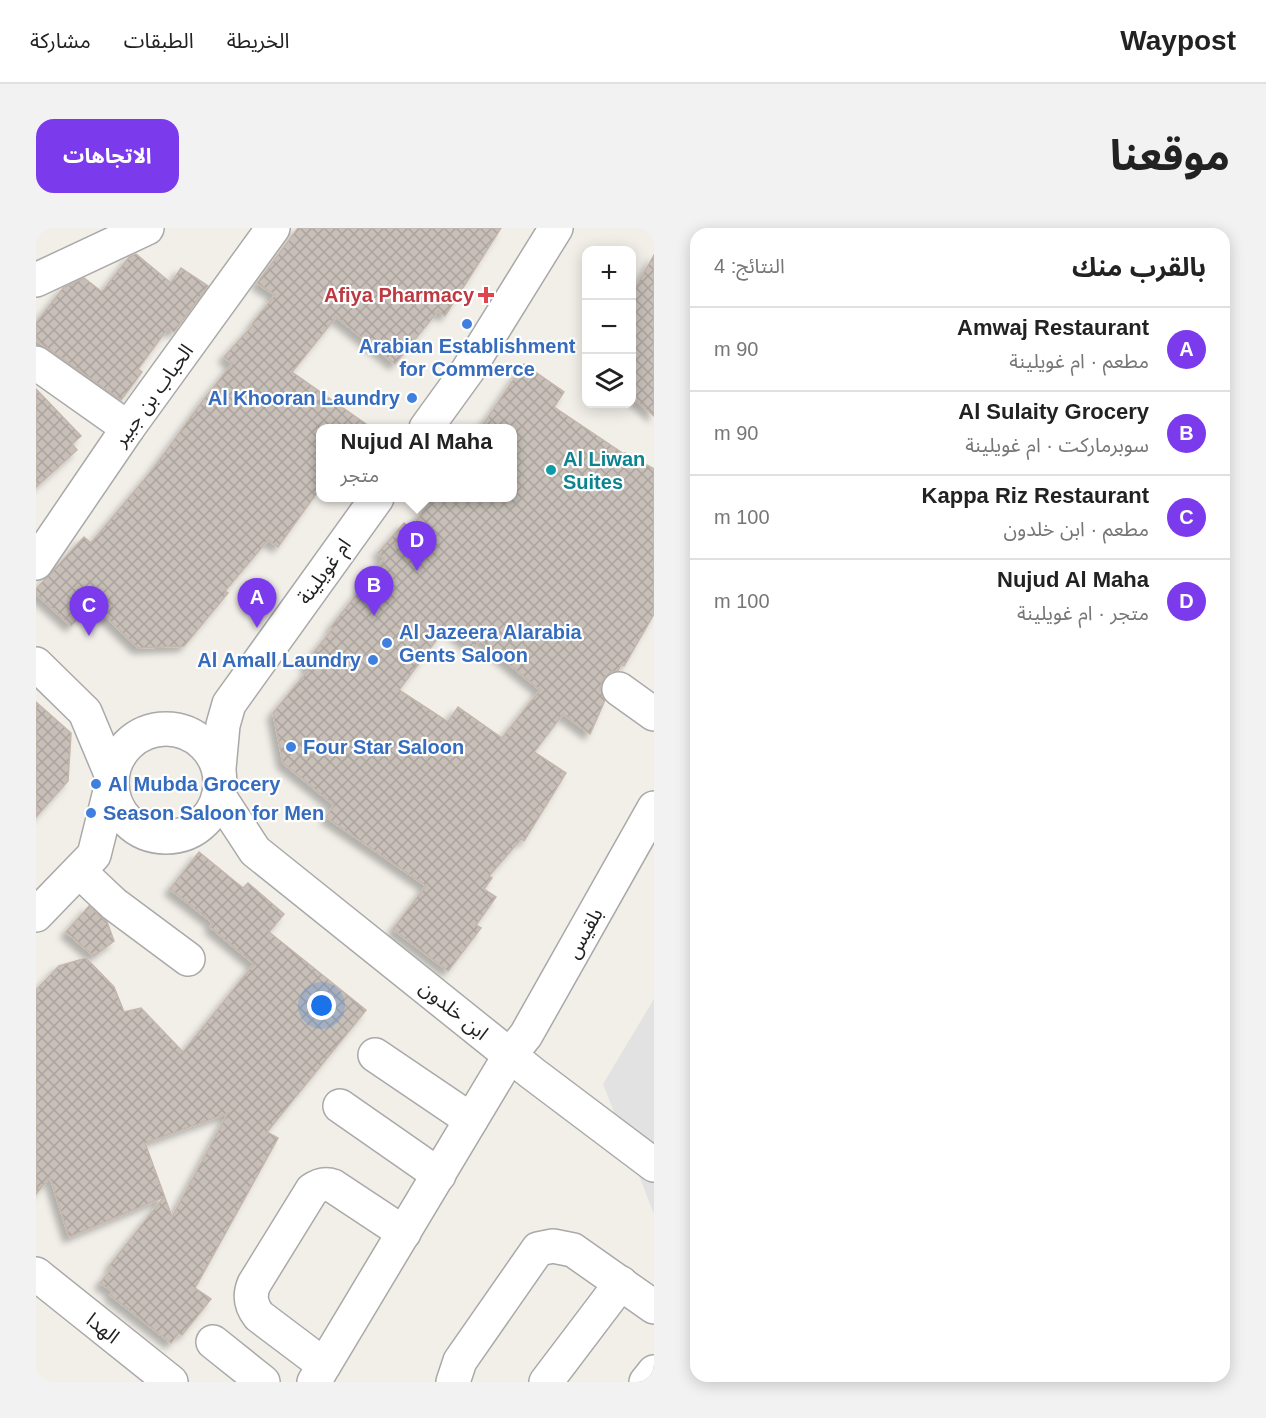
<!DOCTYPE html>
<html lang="ar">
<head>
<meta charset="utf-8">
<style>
  :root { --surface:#fff; --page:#f2f2f2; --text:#222; --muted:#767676; --line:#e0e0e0; --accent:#7c3aed }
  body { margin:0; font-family:Helvetica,"Noto Sans Arabic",sans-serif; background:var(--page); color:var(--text); direction:rtl }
  .controls { position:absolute; right:18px; top:18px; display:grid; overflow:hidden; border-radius:12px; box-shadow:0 3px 15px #0003 }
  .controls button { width:54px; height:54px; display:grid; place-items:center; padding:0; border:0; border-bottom:2px solid var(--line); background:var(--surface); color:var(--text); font:30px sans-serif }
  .you { position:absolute; left:286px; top:778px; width:21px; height:21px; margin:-15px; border:4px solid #fff; border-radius:50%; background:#1a73e8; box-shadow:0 0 0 9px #1a73e833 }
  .badge { display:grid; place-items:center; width:39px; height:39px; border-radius:50%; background:var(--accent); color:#fff; font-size:20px; font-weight:700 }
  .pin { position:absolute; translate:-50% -50px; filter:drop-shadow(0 2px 3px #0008) }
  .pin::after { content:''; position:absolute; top:32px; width:21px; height:18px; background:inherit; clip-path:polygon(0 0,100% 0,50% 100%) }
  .popup { position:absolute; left:280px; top:196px; width:201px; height:78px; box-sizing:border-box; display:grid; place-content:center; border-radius:12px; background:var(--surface); filter:drop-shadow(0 2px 4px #0005); font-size:20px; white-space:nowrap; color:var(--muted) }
  .popup b { font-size:22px; color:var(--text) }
  .popup::after { content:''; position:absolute; left:50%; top:100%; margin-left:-12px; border:12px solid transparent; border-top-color:var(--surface) }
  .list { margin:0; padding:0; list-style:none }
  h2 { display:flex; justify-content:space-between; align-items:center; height:78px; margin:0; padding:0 24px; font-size:26px }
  h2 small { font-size:20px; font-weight:400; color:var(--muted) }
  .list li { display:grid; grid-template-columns:39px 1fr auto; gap:18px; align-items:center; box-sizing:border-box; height:84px; padding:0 24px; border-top:2px solid var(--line) }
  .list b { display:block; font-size:22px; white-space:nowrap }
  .list p { margin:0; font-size:20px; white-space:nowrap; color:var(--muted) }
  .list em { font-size:20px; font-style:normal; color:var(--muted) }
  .icon { flex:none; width:33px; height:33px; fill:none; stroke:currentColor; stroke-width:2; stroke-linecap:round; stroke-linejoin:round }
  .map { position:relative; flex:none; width:618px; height:1154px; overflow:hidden; direction:ltr; border-radius:18px }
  header { display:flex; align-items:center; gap:36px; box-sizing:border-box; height:84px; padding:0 30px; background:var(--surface); border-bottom:2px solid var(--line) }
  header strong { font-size:28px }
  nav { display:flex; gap:33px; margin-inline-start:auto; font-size:21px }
  .intro { display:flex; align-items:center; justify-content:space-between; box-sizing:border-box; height:144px; padding:0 36px }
  h1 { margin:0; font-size:42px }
  .button { padding:15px 27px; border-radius:18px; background:var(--accent); color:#fff; font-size:21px; font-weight:700 }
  main { display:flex; gap:36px; padding:0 36px }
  aside { flex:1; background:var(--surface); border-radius:18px; box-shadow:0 3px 15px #0003 }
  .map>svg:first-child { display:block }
</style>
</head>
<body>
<header>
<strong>Waypost</strong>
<nav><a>الخريطة</a><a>الطبقات</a><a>مشاركة</a></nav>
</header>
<div class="intro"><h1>موقعنا</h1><a class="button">الاتجاهات</a></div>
<main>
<aside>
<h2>بالقرب منك<small>النتائج: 4</small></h2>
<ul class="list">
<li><span class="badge">A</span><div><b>Amwaj Restaurant</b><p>مطعم · ام غويلينة</p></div><em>90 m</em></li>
<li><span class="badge">B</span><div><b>Al Sulaity Grocery</b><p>سوبرماركت · ام غويلينة</p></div><em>90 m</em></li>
<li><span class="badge">C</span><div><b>Kappa Riz Restaurant</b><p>مطعم · ابن خلدون</p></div><em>100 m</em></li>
<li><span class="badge">D</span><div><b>Nujud Al Maha</b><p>متجر · ام غويلينة</p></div><em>100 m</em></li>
</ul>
</aside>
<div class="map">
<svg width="618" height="1154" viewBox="0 0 618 1154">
  <defs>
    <pattern id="building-cross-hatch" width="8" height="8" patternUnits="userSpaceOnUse" patternTransform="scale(1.5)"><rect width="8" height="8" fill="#c7bfb8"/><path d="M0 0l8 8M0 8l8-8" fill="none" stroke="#aba49e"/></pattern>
    <filter id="shadow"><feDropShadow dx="-5.5" dy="5.5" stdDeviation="3" flood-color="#0004"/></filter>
  </defs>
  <rect width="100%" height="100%" fill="#f2efe9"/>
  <path fill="#e2e2e2" d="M618 771V986L567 856Z"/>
  <g fill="url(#building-cross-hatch)" stroke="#c4b6ab" stroke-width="1.5" fill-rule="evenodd" filter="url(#shadow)">
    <path d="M262 0H465L409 88 402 83 359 136 300 89 256 144 337 201H285V259L242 319 232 312 189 363 192 365 148 418 102 420 56 375 35 398 0 366V361L48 309 55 315 117 241 168 171 196 136 188 129 217 97 216 96 239 67 221 55Z"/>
    <path d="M100 26 135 55 145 40 172 58 138 104 132 100 102 141 106 144 85 172 0 112V95L27 60 48 50 66 64 93 29Z"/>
    <path d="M618 27V188L596 169V66Z"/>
    <path d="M488 136 528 164 518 179 588 226 589 225 618 241V386L588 438 585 436 582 443 575 444 567 451 564 460 569 472 554 506 527 486 498 524 530 545 488 613 485 611 453 648 456 650 448 661 460 669 440 697 445 700 412 743 357 701 390 658 290 589 298 577 247 535 237 485 274 440 269 436 297 400 295 399 348 331 342 325 368 295 375 301 396 270H477V201H444ZM410 399 437 421 444 412 504 462 466 510 422 479 412 494 363 462Z"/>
    <path d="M0 161 45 208 36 216 41 222 0 259Z"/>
    <path d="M0 474 35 505 32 553 0 589Z"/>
    <path d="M163 624 207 660 212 655 248 686 233 704 330 782 231 904 242 910 159 1060 175 1071 146 1107 143 1105 135 1115 74 1067 77 1064 64 1055 77 1039 74 1037 128 969 33 1009 14 949 0 966V762L23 738 50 730 78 759 88 784 105 780 147 824 218 736 174 699 177 695 134 661ZM192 885 136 989 109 915Z"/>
    <path d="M53 678 71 694 78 713 58 728 30 704Z"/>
  </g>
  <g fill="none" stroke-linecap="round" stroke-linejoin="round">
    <g stroke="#a9a9a9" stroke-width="36">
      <g id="minor">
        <path d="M0 52 111 0"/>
        <path d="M0 135 92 200"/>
        <path d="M390 200 432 142 520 0"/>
        <path d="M0 335 92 200 237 0"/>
        <path d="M0 436 49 484 75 546"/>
        <path d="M583 461 618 486"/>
        <circle cx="130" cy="555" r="54"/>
        <path d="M183 540 187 497 193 476 341 270"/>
        <path d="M183 568 219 623 496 845 618 937"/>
        <path d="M43 643 78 676 152 731"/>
        <path d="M0 687 58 627 75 559"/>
        <path d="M339 827 435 892"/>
        <path d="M304 878 403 947"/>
        <path d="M0 1046 135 1154"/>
        <path d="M177 1114 227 1154"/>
        <path d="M288 1137 223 1088C215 1078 213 1068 218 1056L276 962C283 957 289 955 297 958L368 1005"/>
        <path d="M278 1154 474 827 490 807 618 580"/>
        <path d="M417 1154 424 1133 502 1021 517 1018 537 1022 618 1079"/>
        <path d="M510 1154 585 1055"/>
        <path d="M610 1154 618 1144"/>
      </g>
    </g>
    <use href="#minor" stroke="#fff" stroke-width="33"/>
  </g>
  <path fill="#e0444e" stroke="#fff" stroke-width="2" d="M447 58h6v6h6v6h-6v6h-6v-6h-6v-6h6z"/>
  <g fill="#3f7fe0" stroke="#fff" stroke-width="2">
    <circle cx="431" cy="96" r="6"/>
    <circle cx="376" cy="170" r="6"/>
    <circle cx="351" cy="415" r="6"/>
    <circle cx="337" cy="432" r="6"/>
    <circle cx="255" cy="519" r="6"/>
    <circle cx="60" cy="556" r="6"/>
    <circle cx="55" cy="585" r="6"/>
  </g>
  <circle fill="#0f9aa8" stroke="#fff" stroke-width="2" cx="515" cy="242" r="6"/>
  <g text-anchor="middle" stroke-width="4.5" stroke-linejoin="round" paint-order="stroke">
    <g font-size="20" font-weight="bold" fill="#be3a42" stroke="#fff" text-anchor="end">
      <text x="438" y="74">Afiya Pharmacy</text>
    </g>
    <g font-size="20" font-weight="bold" fill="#366cbe" stroke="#fff" text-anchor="start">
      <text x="431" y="125" text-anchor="middle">Arabian Establishment<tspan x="431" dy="23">for Commerce</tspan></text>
      <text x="364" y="177" text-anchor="end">Al Khooran Laundry</text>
      <text x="363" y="411">Al Jazeera Alarabia<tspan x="363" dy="23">Gents Saloon</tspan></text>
      <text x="325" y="439" text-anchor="end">Al Amall Laundry</text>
      <text x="267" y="526">Four Star Saloon</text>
      <text x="72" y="563">Al Mubda Grocery</text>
      <text x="67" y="592">Season Saloon for Men</text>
    </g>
    <g font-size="20" fill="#222" stroke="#fff">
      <text transform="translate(117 167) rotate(-54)" y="7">الحباب بن جبير</text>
      <text transform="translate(288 343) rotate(-54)" y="7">ام غويلينة</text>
      <text transform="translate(548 705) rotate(-61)" y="7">بلقيس</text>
      <text transform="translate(418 782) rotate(39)" y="7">ابن خلدون</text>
      <text transform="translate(67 1100) rotate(39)" y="7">الهدا</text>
    </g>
    <g font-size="20" font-weight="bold" fill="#0d838f" stroke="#fff" text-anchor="start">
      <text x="527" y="238">Al Liwan<tspan x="527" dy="23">Suites</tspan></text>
    </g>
  </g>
</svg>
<div class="controls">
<button>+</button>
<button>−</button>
<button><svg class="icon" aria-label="layers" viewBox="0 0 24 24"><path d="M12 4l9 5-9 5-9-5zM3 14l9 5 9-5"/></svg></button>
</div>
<div class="you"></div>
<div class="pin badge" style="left:221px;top:400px">A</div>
<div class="pin badge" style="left:338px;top:388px">B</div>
<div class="pin badge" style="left:53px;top:408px">C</div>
<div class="pin badge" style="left:381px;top:343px">D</div>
<div class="popup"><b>Nujud Al Maha</b>متجر</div>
</div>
</main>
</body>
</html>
